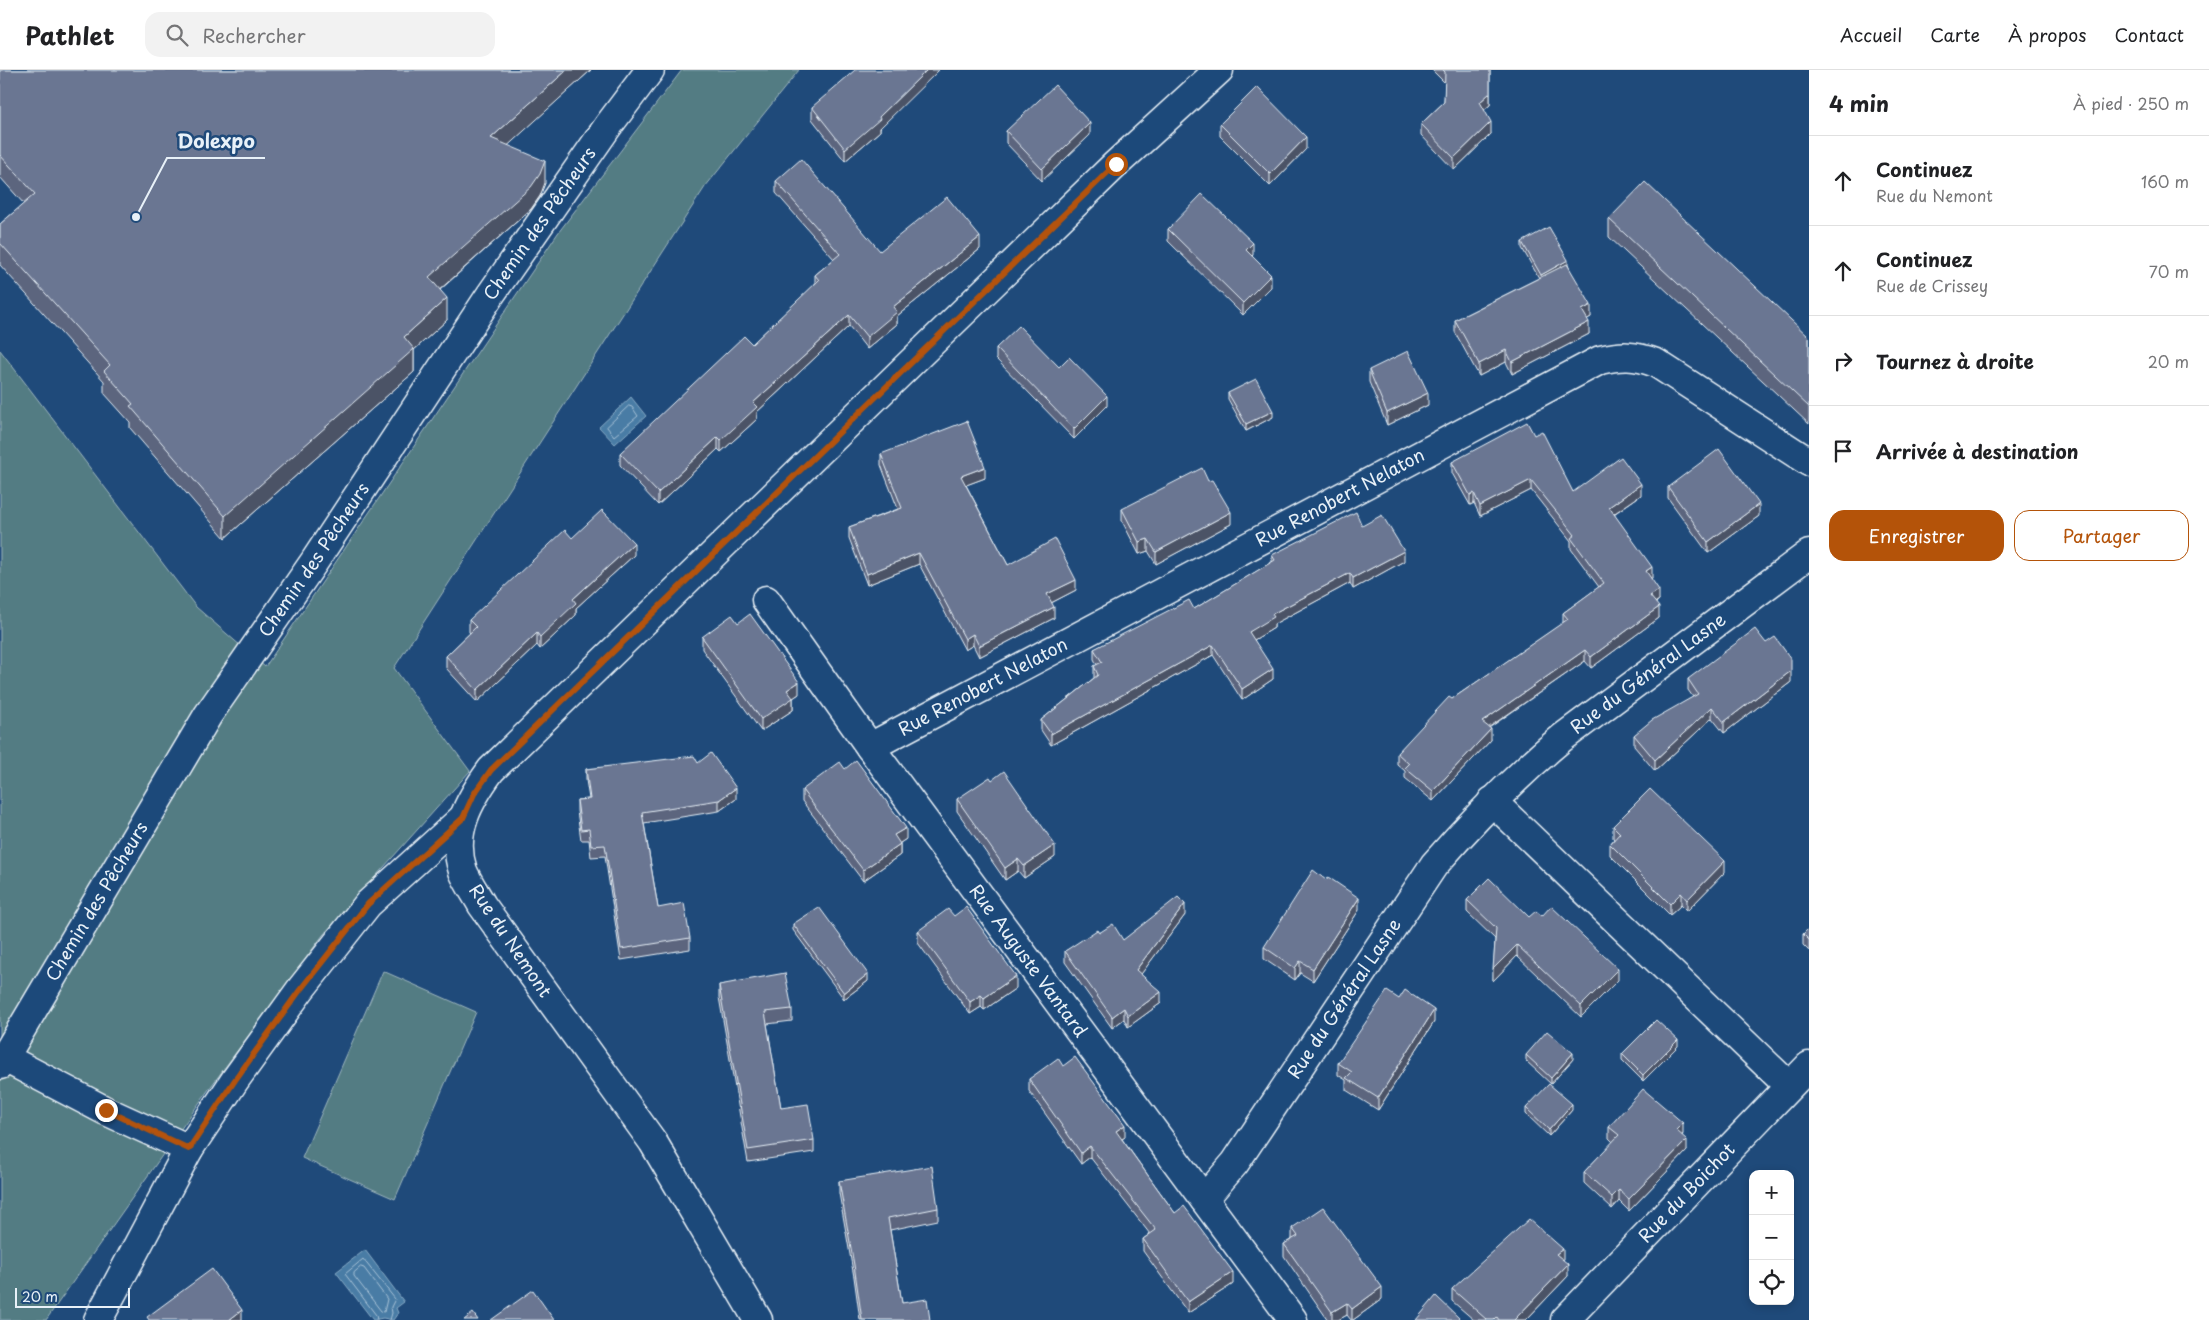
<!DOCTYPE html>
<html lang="fr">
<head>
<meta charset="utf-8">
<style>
  :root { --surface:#fff; --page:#f2f2f2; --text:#202124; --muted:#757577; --line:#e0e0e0; --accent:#b45309 }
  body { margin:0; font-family:"Playpen Sans",sans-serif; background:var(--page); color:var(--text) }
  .controls { position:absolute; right:15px; bottom:15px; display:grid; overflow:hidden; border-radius:10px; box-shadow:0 2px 8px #0003 }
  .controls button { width:45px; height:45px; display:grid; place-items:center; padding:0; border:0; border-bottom:1px solid var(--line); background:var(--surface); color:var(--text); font:25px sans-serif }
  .scale { position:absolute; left:15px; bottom:12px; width:115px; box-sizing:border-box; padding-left:5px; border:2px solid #e8f1f8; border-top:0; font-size:14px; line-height:18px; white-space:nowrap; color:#e8f1f8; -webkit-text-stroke:4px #1f4a7a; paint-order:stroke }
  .stop { position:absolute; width:15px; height:15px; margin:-11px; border:4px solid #b45309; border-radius:50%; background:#fff }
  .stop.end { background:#b45309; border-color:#fff; box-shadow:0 1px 5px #0008 }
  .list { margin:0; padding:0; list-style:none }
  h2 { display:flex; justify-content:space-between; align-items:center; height:65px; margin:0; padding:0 20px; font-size:21px }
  h2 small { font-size:16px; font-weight:400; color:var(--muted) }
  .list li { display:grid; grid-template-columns:32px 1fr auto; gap:15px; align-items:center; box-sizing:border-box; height:90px; padding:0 20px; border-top:1px solid var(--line) }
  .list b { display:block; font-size:19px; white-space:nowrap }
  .list p { margin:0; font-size:16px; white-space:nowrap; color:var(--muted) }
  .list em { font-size:16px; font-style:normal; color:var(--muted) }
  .actions { display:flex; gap:10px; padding:15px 20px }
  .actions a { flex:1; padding:11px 0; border:1px solid var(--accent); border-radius:15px; text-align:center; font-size:18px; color:var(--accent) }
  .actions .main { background:var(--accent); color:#fff }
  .icon { flex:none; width:28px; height:28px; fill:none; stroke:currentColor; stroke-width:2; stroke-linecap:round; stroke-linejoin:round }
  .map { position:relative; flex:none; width:1809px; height:1250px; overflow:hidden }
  header { display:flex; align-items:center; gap:30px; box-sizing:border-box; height:70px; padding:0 25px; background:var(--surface); border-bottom:1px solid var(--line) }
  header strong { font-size:24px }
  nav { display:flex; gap:28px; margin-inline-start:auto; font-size:18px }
  .search { width:350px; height:45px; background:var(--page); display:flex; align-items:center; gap:12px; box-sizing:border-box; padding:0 18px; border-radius:15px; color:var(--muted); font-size:19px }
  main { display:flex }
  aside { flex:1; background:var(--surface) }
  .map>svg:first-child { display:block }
</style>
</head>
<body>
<header>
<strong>Pathlet</strong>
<div class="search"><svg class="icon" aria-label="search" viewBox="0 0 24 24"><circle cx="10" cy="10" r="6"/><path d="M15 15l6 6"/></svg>Rechercher</div>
<nav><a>Accueil</a><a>Carte</a><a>À propos</a><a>Contact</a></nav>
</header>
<main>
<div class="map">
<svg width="1809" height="1250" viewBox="0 0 1809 1250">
  <rect width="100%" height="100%" fill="#1f4a7a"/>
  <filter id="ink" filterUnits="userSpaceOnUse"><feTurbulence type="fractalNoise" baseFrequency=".02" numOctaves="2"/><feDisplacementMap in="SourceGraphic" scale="10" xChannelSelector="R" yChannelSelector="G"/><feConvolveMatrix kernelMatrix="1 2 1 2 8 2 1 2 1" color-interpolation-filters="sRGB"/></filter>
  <g filter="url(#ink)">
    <g fill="#537c83" stroke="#9eb6be">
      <path d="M682 0H799L705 117 394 598 470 701 323 865 209 1019 46 1250H0V280L196 537 265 597 558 163Z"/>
      <path d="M383 901 476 942 395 1129 302 1088Z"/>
    </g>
    <g fill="#487ca5" stroke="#88abc6">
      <path d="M631 327 646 346 615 374 599 357Z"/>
      <path d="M365 1180 404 1232 396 1238 398 1243 393 1250 383 1248 373 1250 336 1202Z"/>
    </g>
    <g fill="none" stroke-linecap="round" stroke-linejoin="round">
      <g stroke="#a8c2d7" stroke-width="1">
        <path d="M629 336 632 337 638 346 614 366 607 357Z"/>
        <path d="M361 1197 364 1198 387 1229 384 1242 381 1241 354 1206V1203Z"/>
        <path d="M377 1250 376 1245 345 1204 363 1189 395 1229 391 1237 392 1243 390 1250"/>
      </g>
      <g stroke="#e8f1f8" stroke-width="31">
        <g id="minor">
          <path id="s1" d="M766 530 870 677 1293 1250"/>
          <path id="s2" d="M870 677 1600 290C1621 285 1635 285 1656 293L1809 392"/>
          <path d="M1492 731 1789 1016"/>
          <path d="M5 988 106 1041 189 1079"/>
          <path id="s3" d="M0 995 208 645 314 492 491 224 608 56 650 0"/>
          <path id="s4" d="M1204 1129 1235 1093 1434 795C1474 749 1515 707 1562 668L1809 484"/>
          <path d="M98 1250 189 1079 235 1010 300 920 368 834 463 748"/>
          <path d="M758 1250 653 1072 482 835C476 824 468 813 463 801 450 763 469 730 491 700L1116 94 1219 0"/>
          <path id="s5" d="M1565 1250 1809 996"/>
        </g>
      </g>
      <use href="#minor" stroke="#1f4a7a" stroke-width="28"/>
    </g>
    <g fill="#5c657e" stroke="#e8f1f8">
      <path d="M0 0H591L508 75 545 113 540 126 531 139 440 220 447 250 414 280V302L225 468 130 358V352L104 323V311L0 195V154L24 134 0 107Z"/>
      <path d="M1432 0H1490V35L1484 40 1491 64 1454 100 1421 65V54L1444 32 1445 13Z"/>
      <path d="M812 37 880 58V61L845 91 812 49Z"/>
      <path d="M1220 54 1306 79 1270 116 1220 66Z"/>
      <path d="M1006 61 1090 65 1042 111 1006 73Z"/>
      <path d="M776 111 880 181 980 179 897 246V254L867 279 849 256 757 342V349L721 382 718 379 658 435 620 395V383L752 274 815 215V205L834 189 776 123Z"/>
      <path d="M1609 149 1809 267V354L1609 167Z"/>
      <path d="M1168 159 1253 185 1252 186 1271 217 1243 245 1168 171Z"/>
      <path d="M1522 172 1568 195 1591 247 1587 249 1589 264 1512 304 1506 292 1479 306 1455 262V250L1539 208 1522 178Z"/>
      <path d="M996 278 1059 297 1107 336 1074 369 996 289Z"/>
      <path d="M1369 300 1428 335 1387 355 1369 312Z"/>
      <path d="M1228 323 1273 347 1246 361 1228 329Z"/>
      <path d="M1534 365 1573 422 1641 425 1614 444 1652 508H1651L1659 530 1656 533 1659 548 1591 598 1585 591 1489 658 1491 670 1433 731 1405 708V701L1397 694V683L1452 629 1563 553V543L1599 517 1571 479V471L1531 420 1480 446 1474 433 1470 435 1452 403V392Z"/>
      <path d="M881 384 985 408 966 415 1008 495 1076 520 1051 533 1054 548 979 587 973 575 965 580 919 494 867 515 849 468V457L898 439 881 395Z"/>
      <path d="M1668 417 1759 446 1708 483 1668 428Z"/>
      <path d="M1122 439 1231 454 1156 494 1148 481 1139 484 1122 451Z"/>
      <path d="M1362 456 1404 491 1353 519 1350 513 1274 554V558L1254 570 1273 609 1242 630 1213 585 1051 675 1041 660V650L1094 608V596L1097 595 1094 589V579L1194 539 1272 492V485Z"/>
      <path d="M634 485 576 538V545L540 579 537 575 477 632 446 598V586L470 563 469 562V550Z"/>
      <path d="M738 553 799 624 793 628V640L761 661 702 579V567Z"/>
      <path d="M1688 609 1791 612 1724 663 1712 648 1655 701 1634 676V665L1693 627 1688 620Z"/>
      <path d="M698 693 736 729 719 741 644 753 658 838 690 868V879L621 890 605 786 591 787 589 770H581L577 741V730L589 729 586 710V699Z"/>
      <path d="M992 710 1055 787 1024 808 1018 801 1005 810 957 741V729Z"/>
      <path d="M802 720 906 769 900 773V785L863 811 802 731Z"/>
      <path d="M1613 756 1725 802 1687 841 1681 835 1670 845 1610 785V774L1614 769 1613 768Z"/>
      <path d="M1467 830 1529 847 1618 910 1581 947 1517 886 1493 911 1495 869 1467 842Z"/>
      <path d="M1359 840 1313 911 1300 903 1295 910 1264 889V877Z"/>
      <path d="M1185 845 1141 904 1161 933 1128 957 1124 949 1112 958 1065 892V881L1099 863 1123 870Z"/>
      <path d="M793 854 868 911 844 929 793 860Z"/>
      <path d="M1809 858V881L1803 875V864Z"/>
      <path d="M918 861 1016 918 984 940 981 937 970 944 918 873Z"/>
      <path d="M719 915 792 939V951L767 954 781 1038 814 1070V1082L748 1092 719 927Z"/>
      <path d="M1399 929 1434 952 1378 1040 1346 1020V1010L1338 1005V993Z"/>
      <path d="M1678 976 1643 1011 1622 990V984Z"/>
      <path d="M1526 985 1573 989 1551 1014 1526 991Z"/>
      <path d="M1063 996 1125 1067 1122 1069 1175 1143 1233 1214 1188 1243 1143 1181V1169L1150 1164 1090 1087 1081 1094 1029 1021V1009Z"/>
      <path d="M1526 1038 1572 1040 1549 1066 1526 1044Z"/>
      <path d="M1609 1057 1683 1064 1682 1066 1687 1081 1629 1141 1619 1131 1612 1139 1584 1113V1102L1613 1072 1609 1068Z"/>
      <path d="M839 1111 938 1138V1150L890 1160 902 1233 930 1250H860L854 1207 839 1123Z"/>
      <path d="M1292 1158 1382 1229 1353 1250H1351L1347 1245 1338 1250H1328L1284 1186V1174L1292 1169Z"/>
      <path d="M1563 1189 1568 1206 1526 1250H1474L1452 1231V1219Z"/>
    </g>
    <g fill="#4b5366" stroke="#e8f1f8">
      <path d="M567 0H591L491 91V68Z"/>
      <path d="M927 0H939L880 58V61L845 91V79L879 47Z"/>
      <path d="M1490 23V35L1480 43V32Z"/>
      <path d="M1491 52V64L1454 100V88Z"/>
      <path d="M1090 53V65L1042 111V99Z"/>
      <path d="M1306 67V79L1270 116V104Z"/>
      <path d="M545 91V113L540 126 531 139 429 229V207Z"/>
      <path d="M980 167V179L897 246V254L867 279V267L893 237Z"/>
      <path d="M1253 173V185L1246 192V180Z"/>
      <path d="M1568 190V196L1541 211V205Z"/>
      <path d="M1271 205V217L1243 245V233Z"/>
      <path d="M447 228V250L414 280V302L225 468V446L404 267Z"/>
      <path d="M1591 235V247L1582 252V240Z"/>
      <path d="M849 245V256L757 342V349L721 382V370L753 333Z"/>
      <path d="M1589 252V264L1512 304V292Z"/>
      <path d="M1506 280V292L1479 306V294Z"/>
      <path d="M1428 323V335L1387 355V343Z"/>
      <path d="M1107 326V336L1074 369V359Z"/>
      <path d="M1273 341V347L1246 361V354Z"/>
      <path d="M718 367V379L658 435V423Z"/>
      <path d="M985 397V408L961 417V406Z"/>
      <path d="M1531 410V420L1480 446V436Z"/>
      <path d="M1641 414V425L1609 447V437Z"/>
      <path d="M1474 423V433L1470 435V425Z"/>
      <path d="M1759 434V446L1708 483V472Z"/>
      <path d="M1231 442V454L1156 494V482Z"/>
      <path d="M1148 469V481L1139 484V472Z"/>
      <path d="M634 473V485L576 538V545L540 579V567L573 529Z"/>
      <path d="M1404 481V491L1353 519V508Z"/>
      <path d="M919 483V494L867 515V504Z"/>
      <path d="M1652 497V508L1646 512V501Z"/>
      <path d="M1350 503V513L1274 554V558L1249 573V562L1272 544Z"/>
      <path d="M1076 510V520L1047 535V524Z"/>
      <path d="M1659 520V530L1650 536V526Z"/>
      <path d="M1054 537V548L979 587V576Z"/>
      <path d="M1659 537V548L1591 598V587Z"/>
      <path d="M537 563V575L477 632V620Z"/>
      <path d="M973 564V575L965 580V569Z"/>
      <path d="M1213 575V585L1051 675V664Z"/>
      <path d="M1585 580V591L1482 662V652Z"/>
      <path d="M1273 599V609L1242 630V619Z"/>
      <path d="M1791 601V612L1724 663V652Z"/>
      <path d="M799 612V624L793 628V640L761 661V649L787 620Z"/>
      <path d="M1712 637V648L1655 701V690Z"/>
      <path d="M1491 659V670L1433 731V721Z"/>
      <path d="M736 718V729L719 741V730Z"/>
      <path d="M906 758V769L894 777V765Z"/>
      <path d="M900 774V785L863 811V800Z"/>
      <path d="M1055 775V787L1024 808V796Z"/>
      <path d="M1018 789V801L1005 810V798Z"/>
      <path d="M1725 791V802L1687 841V830Z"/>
      <path d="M1681 823V835L1670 845V834Z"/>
      <path d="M1359 828V840L1313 911V899Z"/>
      <path d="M1185 834V845L1136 911V900Z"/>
      <path d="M1517 875V886L1493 911V899Z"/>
      <path d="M1300 891V903L1295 910V898Z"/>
      <path d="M1618 899V910L1581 947V936Z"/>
      <path d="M868 904V911L844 929V923Z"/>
      <path d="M1016 906V918L984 940V928Z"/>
      <path d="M1161 922V933L1128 957V946Z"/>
      <path d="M981 925V937L970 944V932Z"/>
      <path d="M1124 938V949L1112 958V947Z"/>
      <path d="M1434 940V952L1378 1040V1028Z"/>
      <path d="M1678 970V976L1643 1011V1005Z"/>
      <path d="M1573 983V989L1551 1014V1008Z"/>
      <path d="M1572 1034V1040L1549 1066V1060Z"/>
      <path d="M1683 1053V1064L1676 1072V1060Z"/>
      <path d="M1125 1055V1067L1116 1073V1061Z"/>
      <path d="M1687 1070V1081L1629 1141V1129Z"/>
      <path d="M1090 1076V1087L1081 1094V1083Z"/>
      <path d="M1619 1120V1131L1612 1139V1127Z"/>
      <path d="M1563 1179V1191L1556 1184Z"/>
      <path d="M1568 1194V1206L1526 1250H1514Z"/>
      <path d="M1233 1202V1214L1188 1243V1232Z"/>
      <path d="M1382 1217V1229L1353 1250H1352V1239Z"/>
      <path d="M1347 1233V1245L1338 1250H1332V1242Z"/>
      <path d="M242 1240V1250H229Z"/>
    </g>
    <g fill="#6b7692" stroke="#e8f1f8">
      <path d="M0 0H567L491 68 545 91 540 104 531 117 429 207 447 228 404 267 414 279 225 446 130 336 133 334 104 301 110 295 0 173V154L35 124 0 85Z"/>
      <path d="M855 0H927L879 47 880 49 845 79 812 37Z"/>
      <path d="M1443 0H1490V23L1480 32 1491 52 1454 88 1421 54 1444 32 1445 2Z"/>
      <path d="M1055 15 1090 53 1042 99 1006 61Z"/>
      <path d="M1257 17 1306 67 1270 104 1220 54Z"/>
      <path d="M801 89 880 181 947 127 980 167 893 237 897 242 867 267 849 245 753 333 757 337 721 370 718 367 658 423 620 383 744 266 752 274 819 210 815 205 840 184 776 111Z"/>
      <path d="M1645 112 1809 267V337L1609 149Z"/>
      <path d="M1202 124 1253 173 1246 180 1271 205 1243 233 1168 159Z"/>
      <path d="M1549 157 1568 190 1541 205 1522 172Z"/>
      <path d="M1567 194 1591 235 1582 240 1589 252 1512 292 1506 280 1479 294 1455 250Z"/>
      <path d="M1019 256 1059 297 1069 287 1107 326 1074 359 996 278Z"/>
      <path d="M1408 281 1428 323 1387 343 1369 300Z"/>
      <path d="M1256 309 1273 341 1246 354 1228 323Z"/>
      <path d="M967 351 985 397 961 406 1008 495 1055 469 1076 510 1047 524 1054 537 979 576 973 564 965 569 919 483 867 504 849 457 902 438 881 384Z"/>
      <path d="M1527 352 1534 365 1542 361 1573 422 1621 387 1641 414 1609 437 1652 497 1646 501 1659 520 1650 526 1659 537 1591 587 1585 580 1482 652 1491 659 1433 721 1405 698 1409 694 1397 683 1449 627 1452 629 1568 549 1563 543 1604 513 1571 468 1575 465 1531 410 1480 436 1474 423 1470 425 1452 392Z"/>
      <path d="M1719 379 1759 434 1708 472 1668 417Z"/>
      <path d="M1202 398 1208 411 1212 410 1231 442 1156 482 1148 469 1139 472 1122 439Z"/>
      <path d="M602 440 634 473 573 529 576 533 540 567 537 563 477 620 446 586 476 557 469 550 565 460 572 468Z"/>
      <path d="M1356 442 1362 456 1382 445 1404 481 1353 508 1350 503 1272 544 1274 547 1249 562 1273 599 1242 619 1213 575 1051 664 1041 650 1098 605 1094 596 1102 592 1094 579 1189 530 1194 539 1275 490 1272 485Z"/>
      <path d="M750 544 799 612 787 620 793 628 761 649 702 567 732 545 738 553Z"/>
      <path d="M1755 559 1766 573 1775 567 1791 589V601L1724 652 1712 637 1655 690 1634 665 1652 650 1698 624 1688 609Z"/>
      <path d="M711 683 736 718 719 730 642 742 658 838 684 833 690 868 621 879 605 775 591 776 589 759 581 760 577 730 590 729 586 699 694 686 698 693Z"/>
      <path d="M856 690 906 758 894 765 900 774 863 800 802 720 840 692 845 699Z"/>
      <path d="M1004 701 1055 775 1024 796 1018 789 1005 798 957 729 990 707 992 710Z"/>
      <path d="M1650 719 1725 791 1687 830 1681 823 1670 834 1610 774 1620 763 1613 756Z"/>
      <path d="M1313 800 1326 810 1328 807 1359 828 1313 899 1300 891 1295 898 1264 877Z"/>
      <path d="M1489 808 1529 847 1536 841 1542 846 1551 836 1618 899 1581 936 1517 875 1493 899 1496 858 1467 830Z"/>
      <path d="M1178 827 1185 834 1136 900 1161 922 1128 946 1124 938 1112 947 1065 881 1097 860 1099 863 1113 854 1123 870Z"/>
      <path d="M819 837 868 904 844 923 793 854Z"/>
      <path d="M966 837 1016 906 984 928 981 925 970 932 918 861 948 839 954 846Z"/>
      <path d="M1809 858V870L1803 864Z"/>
      <path d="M785 903 792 939 765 942 781 1038 808 1034 814 1070 748 1080 719 915Z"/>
      <path d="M1405 920 1434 940 1378 1028 1346 1008 1352 1002 1338 993 1387 921 1399 929Z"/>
      <path d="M1656 950 1678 970 1643 1005 1622 984Z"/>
      <path d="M1547 961 1573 983 1551 1008 1526 985Z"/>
      <path d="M1075 987 1125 1055 1116 1061 1175 1143 1184 1136 1233 1202 1188 1232 1143 1169 1156 1160 1090 1076 1081 1083 1029 1009 1058 988 1063 996Z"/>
      <path d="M1549 1014 1572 1034 1549 1060 1526 1038Z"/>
      <path d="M1643 1019 1683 1053 1676 1060 1687 1070 1629 1129 1619 1120 1612 1127 1584 1102 1619 1065 1609 1057Z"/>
      <path d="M932 1096 938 1138 888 1148 902 1233 927 1229 930 1250H862L854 1195 839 1111Z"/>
      <path d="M1323 1137 1382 1217 1352 1239 1347 1233 1332 1242 1284 1174 1298 1166 1292 1158Z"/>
      <path d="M1529 1149 1563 1179 1556 1184 1568 1194 1514 1250H1499L1497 1247 1494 1250H1487L1452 1219Z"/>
      <path d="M212 1199 242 1240 229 1250H149L147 1247Z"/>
      <path d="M533 1220 554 1250H491Z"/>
      <path d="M1436 1226 1459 1248 1457 1250H1416Z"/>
      <path d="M473 1243 478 1250H464Z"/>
    </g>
  </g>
  <g fill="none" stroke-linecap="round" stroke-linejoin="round" filter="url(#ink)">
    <path stroke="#b45309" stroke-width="6" d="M106 1040 189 1079 235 1010 300 920 368 834 463 748 474 724 491 700 1116 94"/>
  </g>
  <g text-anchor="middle" stroke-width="5" stroke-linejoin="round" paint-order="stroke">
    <g font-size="18" fill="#e8f1f8" stroke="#1f4a7a">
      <text dy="6" stroke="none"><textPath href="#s3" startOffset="1000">Chemin des Pêcheurs</textPath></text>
      <text dy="6" stroke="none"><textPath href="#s2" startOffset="532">Rue Renobert Nelaton</textPath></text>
      <text dy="6" stroke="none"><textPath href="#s3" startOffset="595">Chemin des Pêcheurs</textPath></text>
      <text dy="6" stroke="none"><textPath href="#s4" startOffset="694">Rue du Général Lasne</textPath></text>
      <text dy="6" stroke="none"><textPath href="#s2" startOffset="128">Rue Renobert Nelaton</textPath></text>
      <text dy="6" stroke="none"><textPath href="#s3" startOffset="190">Chemin des Pêcheurs</textPath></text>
      <text transform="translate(510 871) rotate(56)" y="6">Rue du Nemont</text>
      <text dy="6" stroke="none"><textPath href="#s1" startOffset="446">Rue Auguste Vantard</textPath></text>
      <text dy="6" stroke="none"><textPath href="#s4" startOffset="245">Rue du Général Lasne</textPath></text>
      <text dy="6" stroke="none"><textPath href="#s5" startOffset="176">Rue du Boichot</textPath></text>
    </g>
  </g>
  <path fill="none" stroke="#e8f1f8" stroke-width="2" d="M136 147L167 88H265"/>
  <circle fill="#e8f1f8" stroke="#1f4a7a" stroke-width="2" cx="136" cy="147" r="5"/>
  <g font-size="19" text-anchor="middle" font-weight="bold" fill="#e8f1f8" stroke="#1f4a7a" stroke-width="5" stroke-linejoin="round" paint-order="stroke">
    <text x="216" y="78">Dolexpo</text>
  </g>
</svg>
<div class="controls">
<button>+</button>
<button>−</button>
<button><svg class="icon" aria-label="locate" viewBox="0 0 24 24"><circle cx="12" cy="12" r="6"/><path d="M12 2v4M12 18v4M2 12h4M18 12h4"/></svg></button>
</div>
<div class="scale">20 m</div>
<div class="stop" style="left:1116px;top:94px"></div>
<div class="stop end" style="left:106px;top:1040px"></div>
</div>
<aside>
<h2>4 min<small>À pied · 250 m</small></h2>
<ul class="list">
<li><svg class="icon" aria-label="ahead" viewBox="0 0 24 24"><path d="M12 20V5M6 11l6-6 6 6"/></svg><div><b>Continuez</b><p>Rue du Nemont</p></div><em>160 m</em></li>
<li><svg class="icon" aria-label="ahead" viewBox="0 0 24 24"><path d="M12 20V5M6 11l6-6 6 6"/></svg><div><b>Continuez</b><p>Rue de Crissey</p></div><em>70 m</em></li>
<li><svg class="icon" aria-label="right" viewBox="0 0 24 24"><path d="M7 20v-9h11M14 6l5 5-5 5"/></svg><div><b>Tournez à droite</b></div><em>20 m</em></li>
<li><svg class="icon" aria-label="arrive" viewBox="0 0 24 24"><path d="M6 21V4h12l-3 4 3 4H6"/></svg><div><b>Arrivée à destination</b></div></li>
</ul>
<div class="actions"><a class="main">Enregistrer</a><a>Partager</a></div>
</aside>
</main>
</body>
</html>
